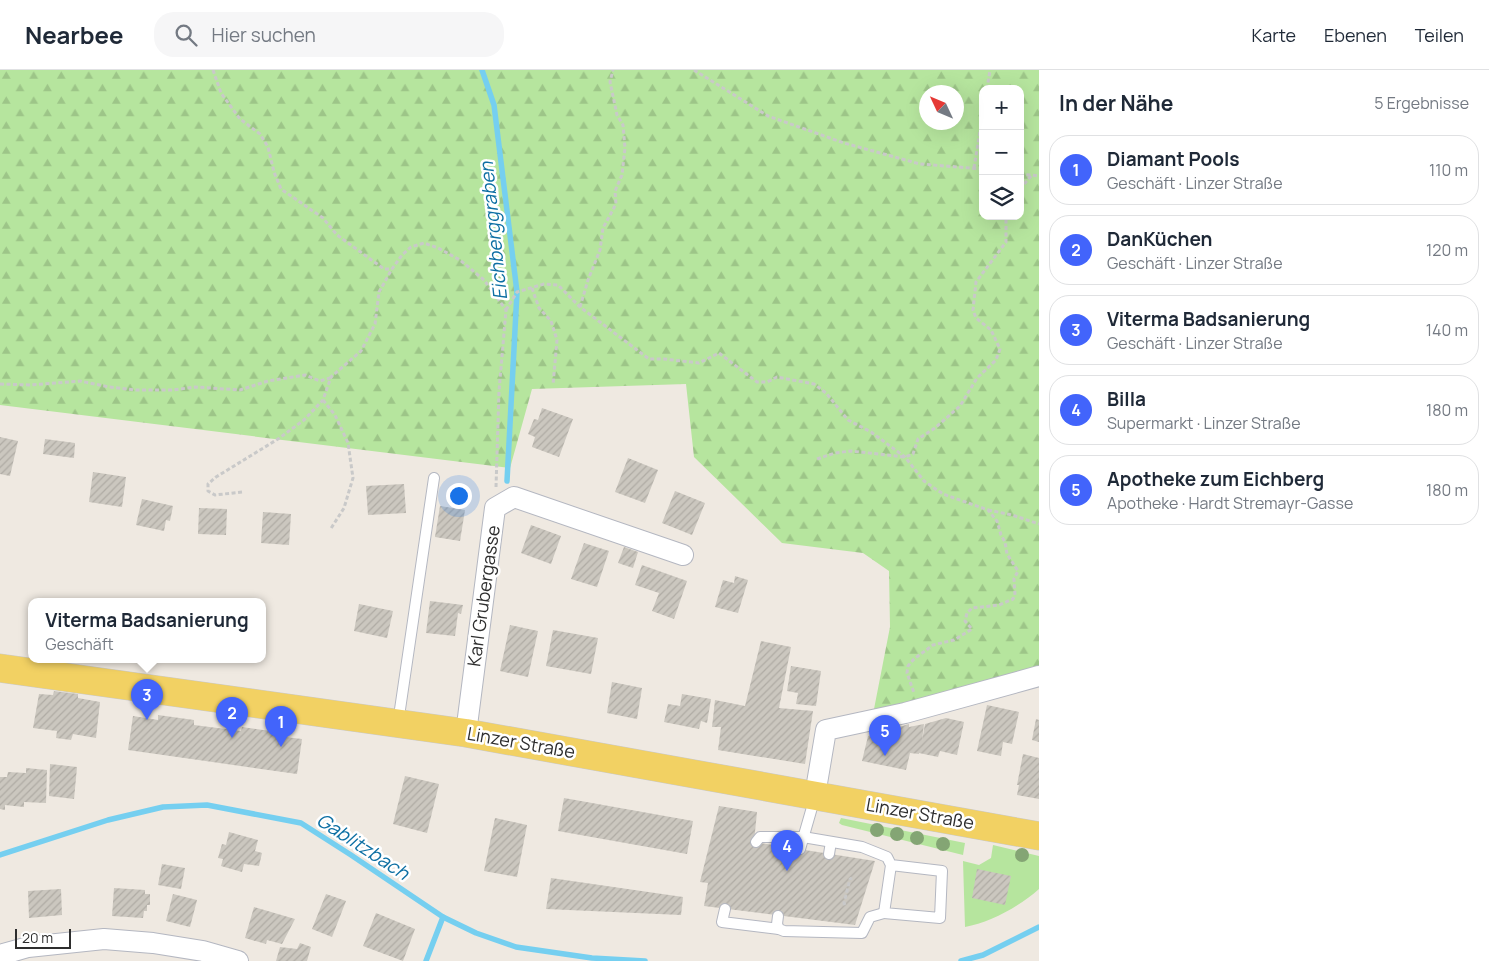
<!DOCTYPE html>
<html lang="de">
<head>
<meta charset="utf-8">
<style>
  :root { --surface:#fff; --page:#f6f6f7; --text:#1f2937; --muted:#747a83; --line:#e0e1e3; --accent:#4264fb }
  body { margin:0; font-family:Manrope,sans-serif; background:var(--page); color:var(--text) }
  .controls { position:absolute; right:15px; top:15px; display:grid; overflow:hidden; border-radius:10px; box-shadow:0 5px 20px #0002 }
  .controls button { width:45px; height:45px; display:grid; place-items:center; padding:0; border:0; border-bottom:1px solid var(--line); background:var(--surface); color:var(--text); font:25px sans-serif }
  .compass { position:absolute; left:919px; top:15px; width:45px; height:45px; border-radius:50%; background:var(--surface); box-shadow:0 5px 20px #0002; rotate:314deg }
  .scale { position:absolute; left:15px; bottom:12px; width:56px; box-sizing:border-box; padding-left:5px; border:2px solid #2e2e2e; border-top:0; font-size:14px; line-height:18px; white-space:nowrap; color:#2e2e2e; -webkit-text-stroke:4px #fff; paint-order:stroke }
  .you { position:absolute; left:458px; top:425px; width:18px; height:18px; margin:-12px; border:4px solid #fff; border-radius:50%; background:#1a73e8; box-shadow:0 0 0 8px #1a73e833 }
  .badge { display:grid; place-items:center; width:32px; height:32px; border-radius:50%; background:var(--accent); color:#fff; font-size:16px; font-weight:700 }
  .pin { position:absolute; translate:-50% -41px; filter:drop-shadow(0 1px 2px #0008) }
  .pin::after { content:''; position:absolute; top:26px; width:18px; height:15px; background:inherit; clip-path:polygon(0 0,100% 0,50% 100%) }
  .popup { position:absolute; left:28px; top:528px; width:238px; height:65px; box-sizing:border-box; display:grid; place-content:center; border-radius:10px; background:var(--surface); filter:drop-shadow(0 1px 4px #0005); font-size:16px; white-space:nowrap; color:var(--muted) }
  .popup b { font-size:19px; color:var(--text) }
  .popup::after { content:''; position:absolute; left:50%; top:100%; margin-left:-10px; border:10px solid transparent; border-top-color:var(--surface) }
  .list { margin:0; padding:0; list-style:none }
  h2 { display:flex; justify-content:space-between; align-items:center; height:65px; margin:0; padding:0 20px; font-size:21px }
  h2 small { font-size:16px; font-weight:400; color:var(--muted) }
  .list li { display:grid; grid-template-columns:32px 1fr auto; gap:15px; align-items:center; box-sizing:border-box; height:70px; margin:0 10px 10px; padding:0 10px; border:1px solid var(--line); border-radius:20px }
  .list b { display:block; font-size:19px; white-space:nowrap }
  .list p { margin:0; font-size:16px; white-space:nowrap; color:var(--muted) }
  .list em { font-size:16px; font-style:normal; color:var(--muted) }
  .icon { flex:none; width:28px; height:28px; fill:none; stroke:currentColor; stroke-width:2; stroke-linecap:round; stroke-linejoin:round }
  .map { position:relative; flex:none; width:1039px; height:891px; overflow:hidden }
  header { display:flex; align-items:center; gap:30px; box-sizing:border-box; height:70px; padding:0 25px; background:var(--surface); border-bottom:1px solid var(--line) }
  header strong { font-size:24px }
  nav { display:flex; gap:28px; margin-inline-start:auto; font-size:18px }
  .search { width:350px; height:45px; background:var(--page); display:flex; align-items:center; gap:12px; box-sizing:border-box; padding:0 18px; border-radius:20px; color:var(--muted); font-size:19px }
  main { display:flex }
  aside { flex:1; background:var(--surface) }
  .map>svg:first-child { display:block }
</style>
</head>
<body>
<header>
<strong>Nearbee</strong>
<div class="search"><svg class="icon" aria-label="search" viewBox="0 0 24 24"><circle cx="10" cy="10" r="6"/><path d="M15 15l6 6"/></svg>Hier suchen</div>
<nav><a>Karte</a><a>Ebenen</a><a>Teilen</a></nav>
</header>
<main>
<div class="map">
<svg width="1039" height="891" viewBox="0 0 1039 891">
  <defs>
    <pattern id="forest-firs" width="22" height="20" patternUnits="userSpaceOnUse" patternTransform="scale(1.25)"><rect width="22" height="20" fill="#b6e59e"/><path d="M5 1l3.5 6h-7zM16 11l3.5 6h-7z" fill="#9dc588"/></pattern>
    <pattern id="building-hatch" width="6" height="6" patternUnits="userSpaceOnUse" patternTransform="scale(1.25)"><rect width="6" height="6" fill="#cbc7bf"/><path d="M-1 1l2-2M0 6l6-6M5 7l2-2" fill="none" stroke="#afaba4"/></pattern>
  </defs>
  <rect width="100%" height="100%" fill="#efe9e1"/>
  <g fill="#b6e59e">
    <path d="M841 748 965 773 963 785 842 755 839 753Z"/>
    <path d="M993 775 1039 786V819C1020 836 990 853 965 857L963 791 979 795 991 788Z"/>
  </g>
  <path fill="url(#forest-firs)" fill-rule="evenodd" d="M0 0H1039V598L910 633 874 639 890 557 889 501 863 483 782 473 694 387 686 314 532 319 510 398 0 335ZM983 19H1020V146H983ZM926 22H956V52H926Z"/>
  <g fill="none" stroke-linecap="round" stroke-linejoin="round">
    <g stroke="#75cff0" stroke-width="5.5">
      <path d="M482 0 494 35 517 222 507 411"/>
      <path d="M0 785 108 750 163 737 207 735 301 753 351 785 443 847 476 863 516 877 592 888 645 891"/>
      <path d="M426 891 443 847"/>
      <path d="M961 891 983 885 1039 857"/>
    </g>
  </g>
  <g fill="url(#building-hatch)">
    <path d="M542 338 573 349 559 387 532 377 535 367 528 364 534 349 538 350Z"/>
    <path d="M0 367 18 371 10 406 0 404Z"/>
    <path d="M45 369 75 373 74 388 43 384Z"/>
    <path d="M628 388 658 400 645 433 615 422Z"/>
    <path d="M93 402 126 407 122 437 89 432Z"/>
    <path d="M404 414 406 443 368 445 366 416Z"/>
    <path d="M675 421 705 433 692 465 662 453Z"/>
    <path d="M142 429 173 436 170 451 166 450 164 461 136 455Z"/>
    <path d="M440 436 465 440 460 471 435 467Z"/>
    <path d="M199 438 227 439 226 465 198 464Z"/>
    <path d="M263 442 291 444 289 475 261 473Z"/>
    <path d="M531 455 561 466 551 494 521 483Z"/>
    <path d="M584 473 609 481 597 517 571 509Z"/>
    <path d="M624 477 638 482 633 498 618 493Z"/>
    <path d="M642 495 687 511 674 549 652 541 659 523 635 515Z"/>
    <path d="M735 506 748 510 738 543 715 537 723 510 734 513Z"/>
    <path d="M430 531 463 535 461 544 458 543 455 566 426 563Z"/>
    <path d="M359 534 393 541 387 568 354 561Z"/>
    <path d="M510 555 538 561 528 607 500 601Z"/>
    <path d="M553 560 598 568 591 604 546 596Z"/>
    <path d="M761 571 791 577 779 638 813 641 805 694 718 680 721 657H712L715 630 745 636Z"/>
    <path d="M791 596 821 601 816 636 796 634 798 623 787 621Z"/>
    <path d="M612 612 642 618 637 649 607 643Z"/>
    <path d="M54 621 78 624V628L100 632 96 668 73 664 71 670 56 668 57 661 33 658 39 624 53 625Z"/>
    <path d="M682 624 711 629 707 653 701 651 699 659 664 652 668 634 680 636Z"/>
    <path d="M987 635 1019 642 1012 674 1003 672 1001 686 977 681Z"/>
    <path d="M158 645 194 650V655L241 661 242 657 278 662 277 666 302 669 297 704 128 680 133 646 158 650Z"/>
    <path d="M946 648 964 652 957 685 940 681 938 687 919 683V684L910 683 906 700 862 691 868 666 909 654V657L924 654 922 671 925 654Z"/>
    <path d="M1036 649 1039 650V672L1032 670Z"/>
    <path d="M1023 684 1039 688V729L1017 725 1019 715H1017Z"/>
    <path d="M50 694 77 697 74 729 49 726Z"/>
    <path d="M26 698 47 700 46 733 24 732V737L5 735V740L0 739V707H7L8 702 26 703Z"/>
    <path d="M405 706 439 714 427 763 393 754Z"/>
    <path d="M564 728 693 751 687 784 558 761Z"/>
    <path d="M719 736 757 742 754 772 875 791 855 855 704 836 708 813 700 812Z"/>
    <path d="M495 748 527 755 517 807 484 801Z"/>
    <path d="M229 762 258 770 255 781 262 783 259 796 244 794 242 802 221 796 223 789 218 788 222 774 226 775Z"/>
    <path d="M162 794 185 798 181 819 158 815Z"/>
    <path d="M977 799 1011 806 1005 835 972 828Z"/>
    <path d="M551 808 683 827 681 845 546 839Z"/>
    <path d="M114 818 145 820V824H150V835H147V841H144L143 848 112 846Z"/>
    <path d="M61 819 62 845 29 848 28 821Z"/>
    <path d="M173 824 197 830 190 857 166 851Z"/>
    <path d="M326 824 346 831 332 867 312 859Z"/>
    <path d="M254 837 295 849 282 874 267 870 266 874 245 868Z"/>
    <path d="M376 843 415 859 403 891 363 876Z"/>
    <path d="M300 873 311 877 307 891H276L280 877 297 879Z"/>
  </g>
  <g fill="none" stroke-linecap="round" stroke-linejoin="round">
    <g stroke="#b4b7c1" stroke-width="12">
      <g id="lane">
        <path d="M398 653 434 408"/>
        <path d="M756 772 760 767H803L862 777 887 787 891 795 884 843 940 848 942 801 891 795"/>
        <path d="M800 779 815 727"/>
        <path d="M829 784 831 772"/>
        <path d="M725 839 722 852 779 859"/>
        <path d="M778 846 777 854 779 859 784 861 862 863 870 847 884 843"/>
      </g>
    </g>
    <g stroke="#b4b7c1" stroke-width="22">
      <g id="street">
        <path d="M466 663 495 438 514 427 683 485"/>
        <path d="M815 725 826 660 905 643 1039 606"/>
        <path d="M0 885 28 877 104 869 153 873 203 881 238 891"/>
      </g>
    </g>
    <g stroke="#c9c9c9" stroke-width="29">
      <path id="primary" d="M0 598 466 663 1039 766"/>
    </g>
    <g stroke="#c9c9c9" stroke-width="3" stroke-dasharray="4 2.5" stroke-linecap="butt">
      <path d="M213 0 221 23 240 49 260 64 268 77 274 102 281 119 323 148 337 165 384 199H392"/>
      <path d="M694 0 768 46 844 73 920 94 983 99"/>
      <path d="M987 19 990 0"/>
      <path d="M974 98 983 43"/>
      <path d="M1020 104 1039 106"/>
      <path d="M1020 119 1031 106"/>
      <path d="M532 218 539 238 551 251 557 270 553 315"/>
      <path d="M580 237 588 210 600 180 603 158 616 134 615 121 622 105 625 78 623 55 617 45 610 12 613 0"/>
      <path d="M506 240 517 222 544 214 558 215 580 237 649 289H664L699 293 719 283 757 312H767L777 307 814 314 826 323 848 350 871 362 905 387 924 411 943 424 988 440 997 451 1001 465 1005 472 1007 484 1018 501 1014 509 1015 525 1013 529 999 535 972 538 967 543 965 551 972 559 954 570 933 575 914 589 908 596 907 603 914 623"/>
      <path d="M0 314 30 315 80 311 109 317 136 320H173L195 317 240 320 268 311 305 305 320 311 330 308"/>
      <path d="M323 330 335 345 348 373 353 408 344 438 330 460"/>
      <path d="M817 389 835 383 851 381 905 387 913 384 918 369 935 358 960 336 977 308 996 290 1000 279 991 260 976 248 973 240 976 212 1006 172V146"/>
      <path d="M242 422 215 425 208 421V414L216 407 278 369 304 350 323 330 331 307 361 281 375 254 379 222 392 199 402 185 411 177 424 173 438 178 460 190 484 210 506 240 499 321 496 417"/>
      <path d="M988 440 1012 445 1039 454"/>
      <path d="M845 835 844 833 850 809 852 808"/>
    </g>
    <use href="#lane" stroke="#fff" stroke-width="10"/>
    <use href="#street" stroke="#fff" stroke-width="20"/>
    <use href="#primary" stroke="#f2d163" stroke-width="28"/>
  </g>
  <g fill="#84a574">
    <circle cx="877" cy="760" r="7"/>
    <circle cx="897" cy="764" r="7"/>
    <circle cx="917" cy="768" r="7"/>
    <circle cx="943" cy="774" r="7"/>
    <circle cx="1022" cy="785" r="7"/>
  </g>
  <g text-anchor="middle" stroke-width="5" stroke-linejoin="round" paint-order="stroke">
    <g font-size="18" fill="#2e2e2e" stroke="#fff">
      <text transform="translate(484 526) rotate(-82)" y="6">Karl Grubergasse</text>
      <text transform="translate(521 673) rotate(10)" y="6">Linzer Straße</text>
      <text transform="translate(920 744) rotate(10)" y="6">Linzer Straße</text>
    </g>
    <g font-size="19" font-style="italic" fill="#0d6fa3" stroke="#fff">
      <text transform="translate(493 161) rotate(-96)" y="7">Eichberggraben</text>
      <text transform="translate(363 776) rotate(33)" y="7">Gablitzbach</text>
    </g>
  </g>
</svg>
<div class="controls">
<button>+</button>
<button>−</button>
<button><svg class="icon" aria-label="layers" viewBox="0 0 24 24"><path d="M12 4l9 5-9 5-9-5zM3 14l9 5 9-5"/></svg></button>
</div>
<svg class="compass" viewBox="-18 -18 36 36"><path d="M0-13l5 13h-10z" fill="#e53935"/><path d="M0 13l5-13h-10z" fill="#747a83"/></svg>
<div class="scale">20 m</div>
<div class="you"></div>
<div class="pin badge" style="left:281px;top:677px">1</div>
<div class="pin badge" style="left:232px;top:668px">2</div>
<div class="pin badge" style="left:147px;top:650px">3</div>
<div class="popup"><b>Viterma Badsanierung</b>Geschäft</div>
<div class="pin badge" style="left:787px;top:801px">4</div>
<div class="pin badge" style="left:885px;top:686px">5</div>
</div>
<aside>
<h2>In der Nähe<small>5 Ergebnisse</small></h2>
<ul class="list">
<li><span class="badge">1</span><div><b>Diamant Pools</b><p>Geschäft · Linzer Straße</p></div><em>110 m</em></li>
<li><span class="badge">2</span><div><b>DanKüchen</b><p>Geschäft · Linzer Straße</p></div><em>120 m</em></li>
<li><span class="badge">3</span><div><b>Viterma Badsanierung</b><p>Geschäft · Linzer Straße</p></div><em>140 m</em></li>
<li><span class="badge">4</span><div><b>Billa</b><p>Supermarkt · Linzer Straße</p></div><em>180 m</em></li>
<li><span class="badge">5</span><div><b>Apotheke zum Eichberg</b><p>Apotheke · Hardt Stremayr-Gasse</p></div><em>180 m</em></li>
</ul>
</aside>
</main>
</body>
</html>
